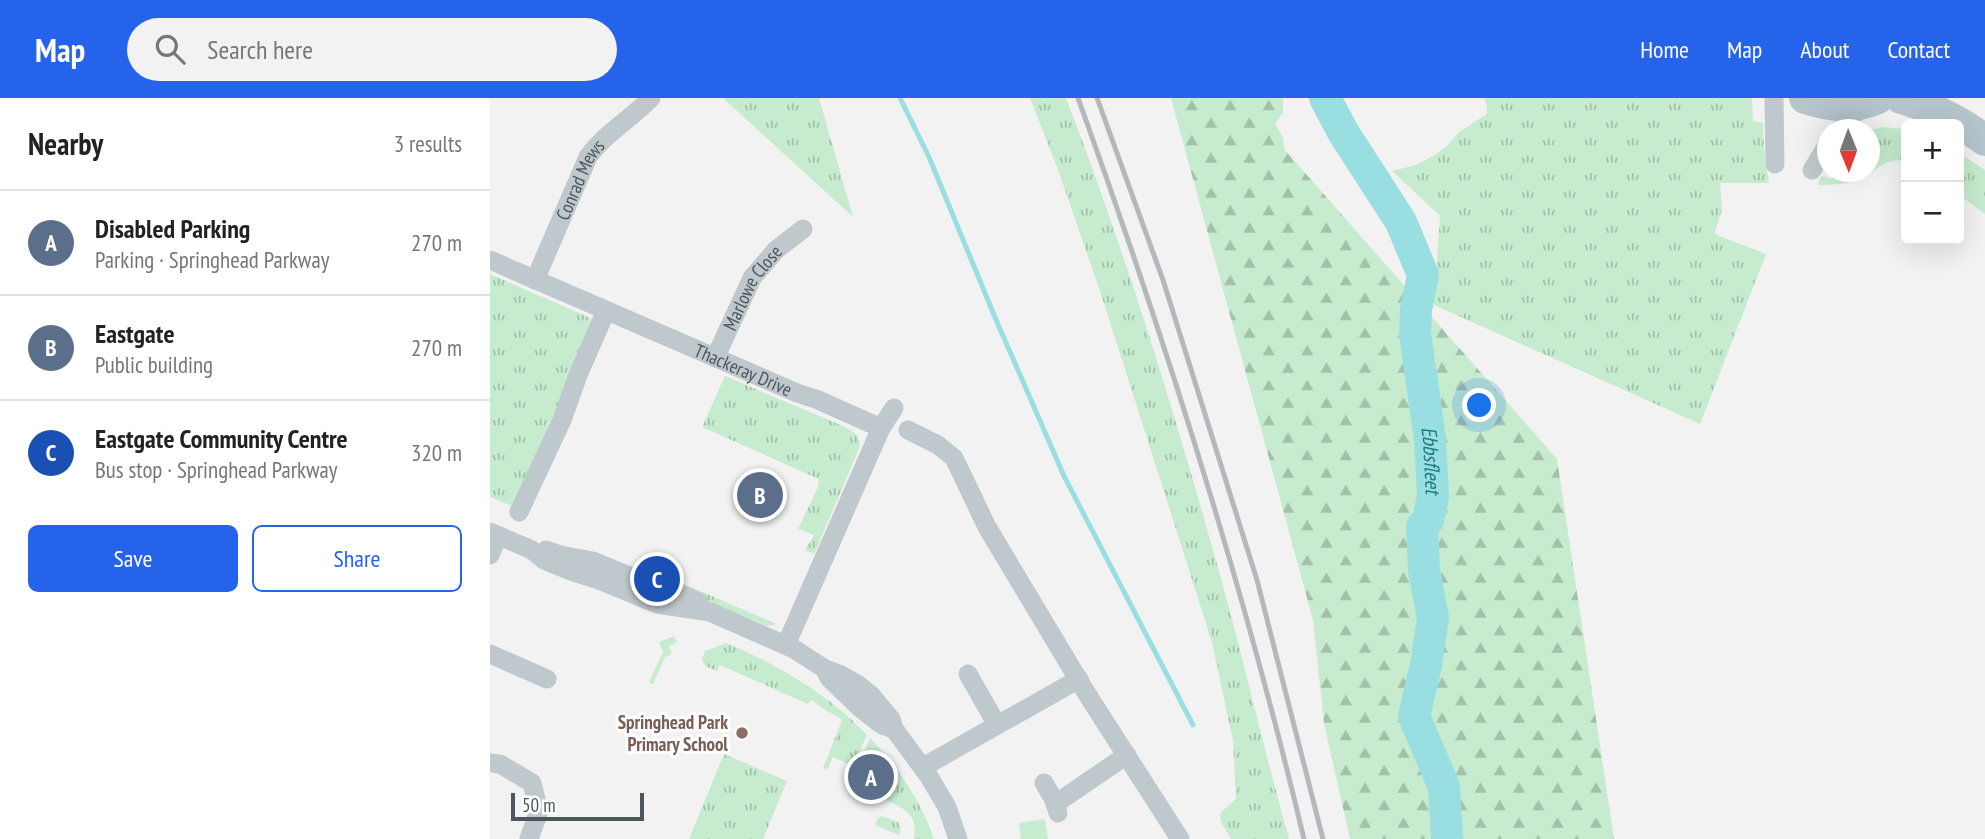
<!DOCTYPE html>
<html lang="en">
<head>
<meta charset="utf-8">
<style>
  :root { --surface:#fff; --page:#f2f2f2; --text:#222; --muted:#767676; --line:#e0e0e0; --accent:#2563eb }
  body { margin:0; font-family:"PT Sans Narrow",sans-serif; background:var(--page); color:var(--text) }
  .controls { position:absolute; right:21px; top:21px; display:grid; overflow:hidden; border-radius:10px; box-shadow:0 7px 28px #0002 }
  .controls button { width:63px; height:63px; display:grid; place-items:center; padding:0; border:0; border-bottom:2px solid var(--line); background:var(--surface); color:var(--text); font:35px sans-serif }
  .compass { position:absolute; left:1327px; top:21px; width:63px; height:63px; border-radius:50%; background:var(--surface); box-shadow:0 7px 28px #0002; rotate:179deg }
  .scale { position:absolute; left:21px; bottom:18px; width:133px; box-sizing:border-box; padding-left:7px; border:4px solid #4b575d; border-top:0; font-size:19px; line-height:24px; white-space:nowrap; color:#4b575d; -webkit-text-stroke:5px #fff; paint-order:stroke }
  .you { position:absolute; left:990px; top:308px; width:24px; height:24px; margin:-18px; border:5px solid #fff; border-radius:50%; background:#1a73e8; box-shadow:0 0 0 10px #1a73e833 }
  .badge { display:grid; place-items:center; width:46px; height:46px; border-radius:50%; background:var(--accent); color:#fff; font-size:23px; font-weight:700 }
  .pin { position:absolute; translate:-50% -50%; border:4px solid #fff; box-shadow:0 2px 7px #0006 }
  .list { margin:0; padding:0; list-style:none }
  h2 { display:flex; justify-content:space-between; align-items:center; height:91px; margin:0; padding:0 28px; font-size:30px }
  h2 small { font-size:23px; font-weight:400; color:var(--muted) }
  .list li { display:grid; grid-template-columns:46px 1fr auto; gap:21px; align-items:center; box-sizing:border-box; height:105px; padding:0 28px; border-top:2px solid var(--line) }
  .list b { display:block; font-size:26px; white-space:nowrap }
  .list p { margin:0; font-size:23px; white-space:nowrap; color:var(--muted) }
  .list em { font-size:23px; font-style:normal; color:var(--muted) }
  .actions { display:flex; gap:14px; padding:21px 28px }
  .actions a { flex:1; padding:16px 0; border:2px solid var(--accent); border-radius:10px; text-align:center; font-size:24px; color:var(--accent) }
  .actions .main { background:var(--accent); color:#fff }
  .icon { flex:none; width:38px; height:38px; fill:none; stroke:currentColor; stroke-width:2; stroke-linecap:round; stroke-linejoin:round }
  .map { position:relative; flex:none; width:1495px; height:741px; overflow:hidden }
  header { display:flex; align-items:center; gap:42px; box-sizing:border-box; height:98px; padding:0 35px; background:var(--accent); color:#fff }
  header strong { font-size:33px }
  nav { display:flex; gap:38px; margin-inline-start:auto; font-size:24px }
  .search { width:490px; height:63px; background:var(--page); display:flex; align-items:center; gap:18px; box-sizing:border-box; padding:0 24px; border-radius:38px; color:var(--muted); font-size:26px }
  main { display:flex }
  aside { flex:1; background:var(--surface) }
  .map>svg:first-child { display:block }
</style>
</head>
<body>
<header>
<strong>Map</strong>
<div class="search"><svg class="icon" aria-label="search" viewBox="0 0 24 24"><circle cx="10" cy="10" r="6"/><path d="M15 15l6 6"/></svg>Search here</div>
<nav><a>Home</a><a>Map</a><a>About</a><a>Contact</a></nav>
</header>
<main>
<aside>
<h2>Nearby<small>3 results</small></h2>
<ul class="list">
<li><span class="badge" style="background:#5c6f8a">A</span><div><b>Disabled Parking</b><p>Parking · Springhead Parkway</p></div><em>270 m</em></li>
<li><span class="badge" style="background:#5c6f8a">B</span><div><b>Eastgate</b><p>Public building</p></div><em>270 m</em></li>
<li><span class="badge" style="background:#1a4fb4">C</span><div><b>Eastgate Community Centre</b><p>Bus stop · Springhead Parkway</p></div><em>320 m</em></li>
</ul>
<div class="actions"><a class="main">Save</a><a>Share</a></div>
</aside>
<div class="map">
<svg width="1495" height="741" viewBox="0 0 1495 741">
  <defs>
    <pattern id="grass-tufts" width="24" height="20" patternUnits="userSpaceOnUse" patternTransform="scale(1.75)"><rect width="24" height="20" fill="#c6ebce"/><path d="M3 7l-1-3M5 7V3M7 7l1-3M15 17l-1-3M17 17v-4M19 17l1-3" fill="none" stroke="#a3c1aa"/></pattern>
    <pattern id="forest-firs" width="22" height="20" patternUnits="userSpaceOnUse" patternTransform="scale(1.75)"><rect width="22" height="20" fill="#c6ebce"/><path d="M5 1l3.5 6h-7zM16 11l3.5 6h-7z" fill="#a3c1aa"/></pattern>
  </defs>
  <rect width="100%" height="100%" fill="#f3f2f2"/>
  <g fill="url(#grass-tufts)">
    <path d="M233 0H329L363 119Z"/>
    <path d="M540 0H576C638 161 689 328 735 495 757 576 776 659 799 741H741L731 724 730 715 746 701 743 643 722 544 612 199 567 69Z"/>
    <path d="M995 0H1262L1263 23 1273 25 1274 52 1279 85H1230L1232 111 1225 134 1227 137 1276 156 1210 326 944 207 950 118 902 73 926 67 945 57 958 47 969 34 997 16V8L994 1Z"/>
    <path d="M1393 29 1416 31V63C1393 60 1390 71 1371 81 1360 86 1341 87 1328 87L1331 78 1342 81 1344 74H1380V32Z"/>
    <path d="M1469 55 1495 72V116L1469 97Z"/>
    <path d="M0 176 105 222 24 409 0 399Z"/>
    <path d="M235 278 353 328C363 333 372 338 369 351L324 456 315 452 324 437 308 431 328 389 329 381 212 329Z"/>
    <path d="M173 477 287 526 276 528 176 485H169Z"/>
    <path d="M184 538 187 544 179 548 182 556 175 559 163 586 159 584 173 554 169 544Z"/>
    <path d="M237 545C289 568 337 595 377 637L363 668 343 659 337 672 333 670 352 622C347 616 340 616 334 611 329 608 327 605 321 602L318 606 230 567 227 573 215 568 212 561 215 553Z"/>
    <path d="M380 640C408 669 431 703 444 741H424C428 715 414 710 393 701L397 690 392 687 396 677 369 666Z"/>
    <path d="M234 656 297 683 273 741H199Z"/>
    <path d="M392 718 408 724 411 730 409 737 385 727 388 720Z"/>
  </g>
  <path fill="url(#forest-firs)" d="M681 0H793V15L785 25 793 40 794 51 1067 361 1124 741H860L834 625 823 522Z"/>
  <path fill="#c6ebce" d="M555 721 558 741H531L529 725Z"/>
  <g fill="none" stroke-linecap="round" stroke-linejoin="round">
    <path stroke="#99dfe2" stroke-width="5" d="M410 0 439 59 504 217 574 378 703 627"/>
    <path stroke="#99dfe2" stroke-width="32" id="s1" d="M835 0 853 34 911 124 933 177 926 212 925 236 940 341 943 399 938 422 932 428 934 472 943 520 936 567 924 618 954 689 957 741"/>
    <g stroke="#bfc8cc" stroke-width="19">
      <path d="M1284 0 1285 66"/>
      <path d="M1349 32 1374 6"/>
      <path d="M1322 72 1338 46"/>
      <path id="s2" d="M0 162 307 295 326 301 391 330 296 547"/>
      <path id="s3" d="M45 182 98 59C115 35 141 21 161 0"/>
      <path id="s4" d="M225 260 262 180 286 152 313 131"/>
      <path d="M391 330 404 310"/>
      <path d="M418 332 448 347 464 360 497 429 597 596 690 741"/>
      <path d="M29 414 72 322 88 277 116 213"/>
      <path d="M0 434 42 452 54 462 83 474 109 482 167 506 220 514 304 551 335 571 351 577 367 586 381 597 395 614 401 621 404 631 438 677 457 709 468 741"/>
      <path d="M56 452 70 457 103 463 166 489 175 490 209 504"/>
      <path d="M0 457 8 438"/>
      <path d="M0 556 57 581"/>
      <path d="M335 571 339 580 370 610 392 627 404 631"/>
      <path d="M478 576 507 627"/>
      <path d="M0 665 10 666 42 685 49 713 39 741"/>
      <path d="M433 669 589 581"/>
      <path d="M554 685 564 702 568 715"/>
      <path d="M565 706 637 657"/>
    </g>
    <g stroke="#b5c5cc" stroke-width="32">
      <path d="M1315 0C1340 8 1364 11 1388 0"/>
      <path d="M1411 0C1442 9 1469 23 1495 42"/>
    </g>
    <g stroke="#b4b8bb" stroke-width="5">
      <path d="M588 0C676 243 754 489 814 741"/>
      <path d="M607 0 673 182 767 482 833 741"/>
    </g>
  </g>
  <circle fill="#8d6e63" stroke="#fff" stroke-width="2.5" cx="252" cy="635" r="7"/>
  <g text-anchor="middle" stroke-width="6" stroke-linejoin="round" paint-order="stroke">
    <g font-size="19" fill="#4b575d" stroke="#fff">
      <text dy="7" stroke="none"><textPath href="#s3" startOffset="110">Conrad Mews</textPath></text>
      <text dy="7" stroke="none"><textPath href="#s4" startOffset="80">Marlowe Close</textPath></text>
      <text dy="7" stroke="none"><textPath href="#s2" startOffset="276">Thackeray Drive</textPath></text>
    </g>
    <g font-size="19" font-weight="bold" fill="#785e54" stroke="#fff" text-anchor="end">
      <text x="238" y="631">Springhead Park<tspan x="238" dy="22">Primary School</tspan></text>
    </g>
    <g font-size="21" font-style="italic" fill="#1b7d81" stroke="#fff">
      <text dy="7" stroke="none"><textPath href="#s1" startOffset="390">Ebbsfleet</textPath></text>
    </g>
  </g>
</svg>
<div class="controls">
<button>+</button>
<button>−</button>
</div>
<svg class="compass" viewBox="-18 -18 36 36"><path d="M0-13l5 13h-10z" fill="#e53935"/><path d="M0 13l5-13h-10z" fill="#767676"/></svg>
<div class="scale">50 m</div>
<div class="you"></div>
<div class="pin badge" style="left:381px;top:679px;background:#5c6f8a">A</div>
<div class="pin badge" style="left:270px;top:397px;background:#5c6f8a">B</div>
<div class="pin badge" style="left:167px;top:481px;background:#1a4fb4">C</div>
</div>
</main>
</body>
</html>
